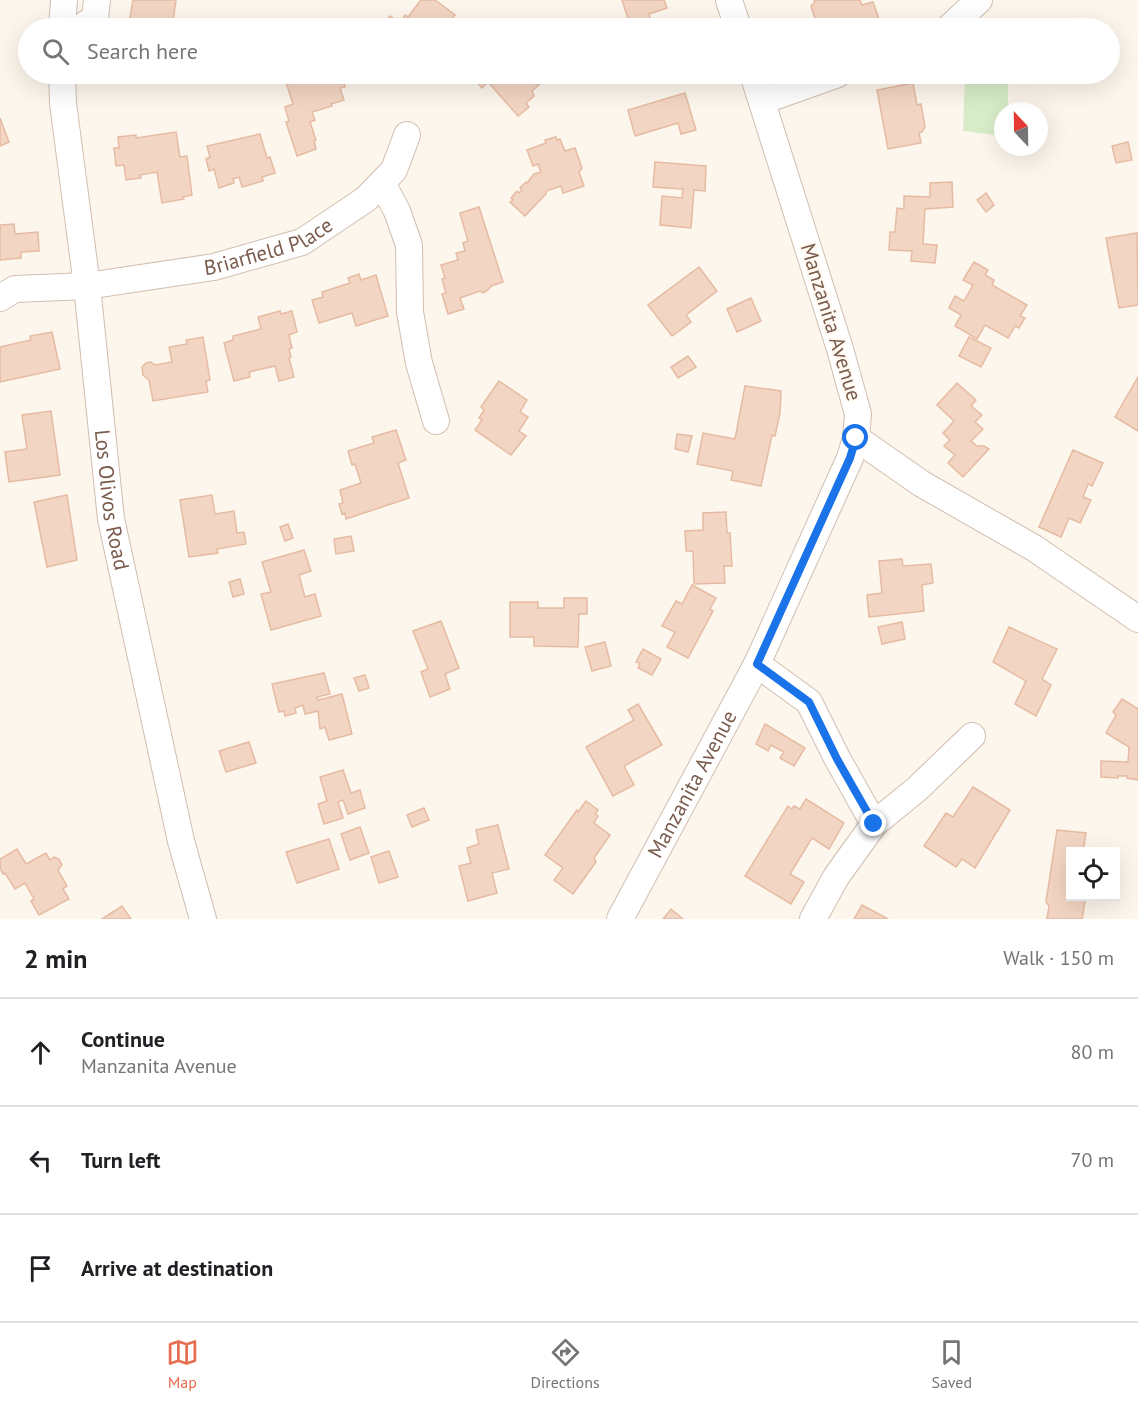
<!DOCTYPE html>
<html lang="en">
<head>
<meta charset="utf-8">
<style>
  :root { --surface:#fff; --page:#f2f2f2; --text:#202124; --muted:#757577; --line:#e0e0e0; --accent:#e76f51 }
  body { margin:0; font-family:"PT Sans",sans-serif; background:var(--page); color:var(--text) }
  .controls { position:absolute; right:18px; bottom:18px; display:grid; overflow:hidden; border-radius:0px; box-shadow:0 6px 24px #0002 }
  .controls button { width:54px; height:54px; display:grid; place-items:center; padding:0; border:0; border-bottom:2px solid var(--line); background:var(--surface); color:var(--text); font:30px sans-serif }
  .compass { position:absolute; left:994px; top:102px; width:54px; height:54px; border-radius:50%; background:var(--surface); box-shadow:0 6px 24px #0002; rotate:338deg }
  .stop { position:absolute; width:18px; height:18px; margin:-14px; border:4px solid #1a73e8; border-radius:50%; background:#fff }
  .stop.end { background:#1a73e8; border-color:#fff; box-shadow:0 2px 6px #0008 }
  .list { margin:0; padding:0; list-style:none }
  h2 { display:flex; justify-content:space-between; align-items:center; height:78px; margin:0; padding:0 24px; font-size:26px }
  h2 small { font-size:20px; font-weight:400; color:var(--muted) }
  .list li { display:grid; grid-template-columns:39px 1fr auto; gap:18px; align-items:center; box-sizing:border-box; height:108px; padding:0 24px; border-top:2px solid var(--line) }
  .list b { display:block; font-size:22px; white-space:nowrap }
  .list p { margin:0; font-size:20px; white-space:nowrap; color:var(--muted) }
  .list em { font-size:20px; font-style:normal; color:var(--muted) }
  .icon { flex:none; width:33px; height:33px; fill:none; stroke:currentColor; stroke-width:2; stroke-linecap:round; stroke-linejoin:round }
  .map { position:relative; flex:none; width:1138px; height:919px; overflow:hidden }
  .search { position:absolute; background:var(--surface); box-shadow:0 6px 24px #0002; left:18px; right:18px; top:18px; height:66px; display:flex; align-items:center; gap:15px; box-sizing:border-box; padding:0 21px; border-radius:33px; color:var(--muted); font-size:22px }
  .sheet { height:402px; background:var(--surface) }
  nav { display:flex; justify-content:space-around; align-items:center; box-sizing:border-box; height:84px; border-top:2px solid var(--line); background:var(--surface); font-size:16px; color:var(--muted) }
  nav a { display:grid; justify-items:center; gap:3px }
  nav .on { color:var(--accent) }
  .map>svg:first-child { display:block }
</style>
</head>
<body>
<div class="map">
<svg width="1138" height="919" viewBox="0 0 1138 919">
  <rect width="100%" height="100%" fill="#fdf6ec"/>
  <path fill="#d8ecc9" d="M965 74H1008V111H1003V136L963 131Z"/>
  <g fill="#f3d5c3" stroke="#e6bba3" stroke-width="1.5">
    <path d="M133 0H176L172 28 129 23Z"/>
    <path d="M421 0H435L455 15 449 23 456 28H380L390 16 400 23 405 15 408 17Z"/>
    <path d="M622 0H664L667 8 649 14 651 21 631 28Z"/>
    <path d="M814 0H860L862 5 873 2 881 25 869 28H856L854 25H852L853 28H818L811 6 815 2Z"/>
    <path d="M288 74H341L345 87 340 88 344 100 331 104 332 106 312 112 315 120 310 122 316 140 314 141 316 149 297 156 286 122 289 121 285 107 293 104 285 79 290 77Z"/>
    <path d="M470 74H533L541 83 532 91 534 96 526 103 529 107 518 116 488 82 482 88Z"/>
    <path d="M913 83 917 105 921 104 925 127 922 132 919 133 921 143 888 149 877 90Z"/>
    <path d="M685 93 696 130 681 134 678 123 635 136 628 110Z"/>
    <path d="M0 118 9 142 0 146Z"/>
    <path d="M176 132 180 157 187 156 192 195 183 197 184 199 162 203 157 172 140 175 141 178 126 180 124 165 116 166 114 148H119L118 137 136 135V138Z"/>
    <path d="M260 134 267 158 270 157 275 173 262 177 263 181 242 187 239 177 233 179 234 183 219 188 214 169 209 171 206 159 210 157 207 146Z"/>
    <path d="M556 137 557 140 560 139 565 151 575 148 582 168 579 172 584 186 563 193 561 186 546 191V194L525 216 510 202 513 200 511 198 517 191 519 193 522 190 520 188 526 182 527 183 534 174 541 172 538 164 533 166 527 150 546 143 545 140Z"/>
    <path d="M1128 142 1132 160 1116 163 1112 146Z"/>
    <path d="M655 162 706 166 705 191 694 190 691 228 660 225 662 196 682 198 683 189 653 187Z"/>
    <path d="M952 182 953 207 925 209 923 244 937 245 935 263 911 261 912 251 889 250 890 232H895L897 208 904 209V196L930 197V183Z"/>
    <path d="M986 193 994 205 986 212 977 200Z"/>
    <path d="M479 207 503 282 491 286 488 290 483 293 480 291 460 298 464 309 448 314 442 294 446 293 442 279 445 278 441 265 458 260 456 253 465 251 463 243 468 241 460 213Z"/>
    <path d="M14 224 15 234 38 232 39 251 21 252V258L0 260V225Z"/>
    <path d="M1137 233 1138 305 1119 308 1106 238Z"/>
    <path d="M974 262 988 270 985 275 994 280 992 285 1027 305 1020 316 1025 318 1019 328 1015 326 1008 338 985 325 977 339 955 326 961 315 949 308 955 296 964 301 973 285 963 280Z"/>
    <path d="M699 267 717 291 686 315 691 322 672 336 648 305Z"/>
    <path d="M359 274 361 280 376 275 388 316 356 326 352 313 319 323 312 300 323 297 322 292 350 283 348 278Z"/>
    <path d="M751 298 761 321 737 332 727 309Z"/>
    <path d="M280 311 281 314 292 311 297 332 289 335 292 348 289 349 291 357 289 358 294 377 279 381 275 366 249 372 250 377 234 381 224 343 233 340V336L261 329 258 317Z"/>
    <path d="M52 332 60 369 0 382V347L31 340 30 336Z"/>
    <path d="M203 337 210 380 206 381 208 392 153 401 149 380 143 375 142 367 146 363 151 362 155 365 172 362 169 347 187 344 186 340Z"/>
    <path d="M969 337 991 348 981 367 959 356Z"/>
    <path d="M688 356 696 367 678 378 671 367Z"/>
    <path d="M1138 377V431L1115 417Z"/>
    <path d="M499 381 527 400 520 412 528 417 519 431 526 436 511 455 475 430 482 420 479 418 484 410 481 407Z"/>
    <path d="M957 383 976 400 971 406 982 415 975 422 983 429 971 441 977 446H984L989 449 963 477 948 463 955 455 944 446 950 440 943 433 954 421 937 405Z"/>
    <path d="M745 386 781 391 780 413 775 436 772 435 761 486 731 480 733 471 697 464 703 433 735 439Z"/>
    <path d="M51 411 60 475 9 482 5 452 27 449 22 415Z"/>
    <path d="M396 430 406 460 398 463 409 498 346 519 345 513 342 514 339 504 343 503 340 490 361 483 355 464 352 465 348 451 374 443 372 437Z"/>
    <path d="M677 434 692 436 688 452 675 449Z"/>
    <path d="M1073 450 1103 463 1092 486 1088 484 1083 497 1091 500 1080 523 1069 518 1061 537 1039 527Z"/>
    <path d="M67 495 77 560 47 567 34 502Z"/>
    <path d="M212 495 215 514 234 511 237 533 244 532 246 544 217 549 218 553 189 557 180 500Z"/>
    <path d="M726 512 727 533H730L732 566H724L725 583 694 584 693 551H686L685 531 703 530V513Z"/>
    <path d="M288 524 293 538 285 541 280 527Z"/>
    <path d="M351 536 354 551 336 554 334 539Z"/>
    <path d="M304 550 311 571 299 575 305 597 315 594 321 616 271 630 261 594 271 592 262 562Z"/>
    <path d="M902 559 903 566 931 564 933 583 922 585 924 611 869 617 867 595 882 593 879 561Z"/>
    <path d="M240 579 244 594 233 597 229 582Z"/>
    <path d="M692 585 716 598 710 609 713 611 688 658 667 647 675 632 662 626 676 601 682 604Z"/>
    <path d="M564 598H587V614H579L578 647 534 646V637H510V602H538V608H564Z"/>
    <path d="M441 621 459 668 445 674 450 689 430 697 421 672 428 669 413 631Z"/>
    <path d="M902 622 905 639 882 644 878 627Z"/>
    <path d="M1009 627 1057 649 1042 679 1051 685 1036 716 1015 704 1026 681 993 662Z"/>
    <path d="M605 642 611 666 592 671 585 647Z"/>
    <path d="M643 649 661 659 652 675 638 668 640 663 636 662Z"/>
    <path d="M324 673 330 694 317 697 318 700 342 694 352 734 329 740 325 727 320 729 318 711 305 714 303 705 295 708 296 713 285 716 284 711 279 712 272 684Z"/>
    <path d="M365 675 369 688 359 691 354 678Z"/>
    <path d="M1122 699 1138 709V780L1127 778V776H1118V778L1101 777V761L1128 762 1129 747 1106 733 1116 715 1113 712Z"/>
    <path d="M638 704 662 745 624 766 634 785 613 796 586 747 634 720 628 710Z"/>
    <path d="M765 724 805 748 794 766 780 758 784 752 771 745 768 751 756 744Z"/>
    <path d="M249 742 256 763 226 772 219 751Z"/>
    <path d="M343 770 351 793 360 790 365 808 348 814 343 800 338 802 343 818 324 824 318 804 327 801 320 777Z"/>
    <path d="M973 787 1010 810 975 868 962 859 956 867 924 846 946 813 953 817Z"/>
    <path d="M806 799 844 823 829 849 812 838 790 874 804 882 791 904 745 876 788 806 792 809 794 806 800 809Z"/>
    <path d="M586 801 598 810 595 814 598 816 594 823 610 835 594 858 596 862 573 894 554 880 563 868 545 855 577 810 578 812Z"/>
    <path d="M424 808 429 820 412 827 407 815Z"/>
    <path d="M498 825 509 869 492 873 497 893 468 901 459 866 471 863 467 848 479 844 476 830Z"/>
    <path d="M360 827 369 853 350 860 341 834Z"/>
    <path d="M1057 830 1086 833 1083 852H1070V896H1086L1082 919H1047L1049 906 1046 902Z"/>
    <path d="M329 839 339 869 297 883 286 852Z"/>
    <path d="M17 849 26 864 46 853 50 860 54 857 59 859 62 865 58 870 67 886 63 889 69 899 39 915 31 901 34 899 25 883 15 889 5 873 3 874 0 868V859Z"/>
    <path d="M389 851 398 877 379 883 371 857Z"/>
    <path d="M862 905 888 919H854Z"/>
    <path d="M122 906 131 919H102Z"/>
    <path d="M671 909 683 919H663Z"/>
  </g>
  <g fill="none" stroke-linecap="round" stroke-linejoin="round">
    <g stroke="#d1beb0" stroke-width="28">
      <g id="minor">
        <path d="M729 0 738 28"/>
        <path d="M62 28 64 0"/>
        <path d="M80 28 95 18 97 0"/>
        <path d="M949 28 979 0"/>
        <path id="s1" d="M62 74 63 103 87 286 111 519 181 841 203 919"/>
        <path d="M762 101 838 74"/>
        <path d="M382 183 397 211 409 245 410 312 419 363 436 421"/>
        <path id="s2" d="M0 298 15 289 87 286 214 267 302 242 366 199 394 170 407 135"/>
        <path d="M856 438 922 484 1034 548 1138 619"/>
        <path d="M757 664 809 702 837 758 874 824"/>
        <path id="s3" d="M620 919 757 664 850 458 856 438 858 414 840 349 753 74"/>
        <path d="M813 919 836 877 874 824 917 789 972 736"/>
      </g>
    </g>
    <use href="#minor" stroke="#fff" stroke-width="26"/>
  </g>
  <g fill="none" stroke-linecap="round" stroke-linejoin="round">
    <path stroke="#1a73e8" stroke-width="8" d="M856 438 850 458 757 664 809 702 837 759 874 824"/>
  </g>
  <g text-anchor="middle" stroke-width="4.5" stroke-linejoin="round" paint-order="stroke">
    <g font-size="21" fill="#7a5c4d" stroke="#fffaf3">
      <text dy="7" stroke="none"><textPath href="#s2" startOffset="276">Briarfield Place</textPath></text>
      <text transform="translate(831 322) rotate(73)" y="7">Manzanita Avenue</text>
      <text dy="7" stroke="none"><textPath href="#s1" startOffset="429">Los Olivos Road</textPath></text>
      <text dy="7" stroke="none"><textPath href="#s3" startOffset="153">Manzanita Avenue</textPath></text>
    </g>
  </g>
</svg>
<div class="controls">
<button><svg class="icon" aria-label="locate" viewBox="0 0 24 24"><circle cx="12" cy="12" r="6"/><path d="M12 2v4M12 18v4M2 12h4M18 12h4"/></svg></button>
</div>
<svg class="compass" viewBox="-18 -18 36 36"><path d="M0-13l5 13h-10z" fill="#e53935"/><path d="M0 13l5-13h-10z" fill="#757577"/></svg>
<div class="stop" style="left:856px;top:438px"></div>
<div class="stop end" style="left:874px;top:824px"></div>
<div class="search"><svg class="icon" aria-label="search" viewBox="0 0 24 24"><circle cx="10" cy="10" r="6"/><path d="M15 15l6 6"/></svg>Search here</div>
</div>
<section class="sheet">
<h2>2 min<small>Walk · 150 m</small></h2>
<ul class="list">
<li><svg class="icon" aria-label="ahead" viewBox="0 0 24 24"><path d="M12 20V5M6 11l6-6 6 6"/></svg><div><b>Continue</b><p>Manzanita Avenue</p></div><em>80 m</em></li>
<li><svg class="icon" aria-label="left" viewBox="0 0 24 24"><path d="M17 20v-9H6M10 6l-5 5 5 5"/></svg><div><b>Turn left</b></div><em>70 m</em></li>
<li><svg class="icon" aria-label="arrive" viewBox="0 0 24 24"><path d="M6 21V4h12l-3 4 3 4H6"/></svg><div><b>Arrive at destination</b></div></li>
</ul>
</section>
<nav>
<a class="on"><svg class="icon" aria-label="map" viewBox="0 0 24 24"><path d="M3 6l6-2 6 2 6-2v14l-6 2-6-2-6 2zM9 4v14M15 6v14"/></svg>Map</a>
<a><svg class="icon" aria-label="directions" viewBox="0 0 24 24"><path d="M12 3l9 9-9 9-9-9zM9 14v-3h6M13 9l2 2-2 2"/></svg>Directions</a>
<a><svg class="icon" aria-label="saved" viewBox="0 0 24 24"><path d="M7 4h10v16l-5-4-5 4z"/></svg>Saved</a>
</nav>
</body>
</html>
